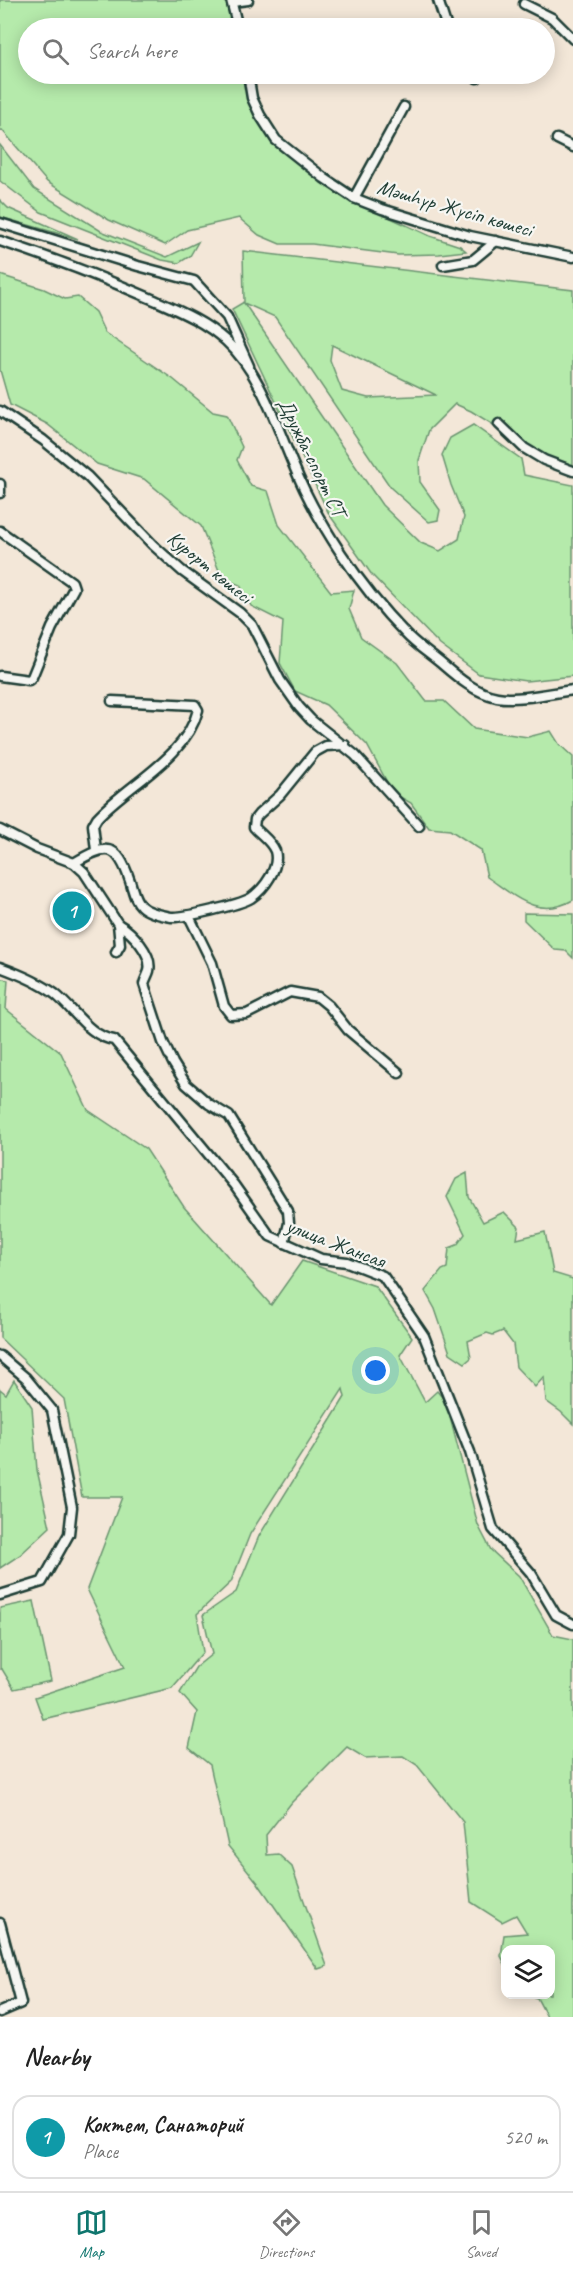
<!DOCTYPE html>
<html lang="en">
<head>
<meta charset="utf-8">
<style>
  :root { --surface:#fff; --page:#f6f6f6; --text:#222; --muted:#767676; --line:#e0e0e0; --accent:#0f766e }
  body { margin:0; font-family:Caveat,sans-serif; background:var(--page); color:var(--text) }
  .controls { position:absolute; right:18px; bottom:18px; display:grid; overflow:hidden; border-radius:12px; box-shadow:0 3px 15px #0003 }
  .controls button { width:54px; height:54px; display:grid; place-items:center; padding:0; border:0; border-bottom:2px solid var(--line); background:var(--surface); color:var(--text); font:30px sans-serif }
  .you { position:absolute; left:376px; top:1371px; width:21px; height:21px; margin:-15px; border:4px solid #fff; border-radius:50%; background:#1a73e8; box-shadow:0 0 0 9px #1a73e833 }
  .badge { display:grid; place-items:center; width:39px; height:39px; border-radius:50%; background:var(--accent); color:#fff; font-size:20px; font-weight:700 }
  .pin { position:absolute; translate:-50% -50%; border:3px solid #fff; box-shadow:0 2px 6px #0006 }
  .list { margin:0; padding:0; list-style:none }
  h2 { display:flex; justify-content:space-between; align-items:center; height:78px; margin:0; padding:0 24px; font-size:26px }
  h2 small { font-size:20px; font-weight:400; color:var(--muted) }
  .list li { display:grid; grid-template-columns:39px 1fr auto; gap:18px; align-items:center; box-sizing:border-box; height:84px; margin:0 12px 12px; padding:0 12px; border:2px solid var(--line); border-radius:18px }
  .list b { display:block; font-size:22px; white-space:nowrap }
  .list p { margin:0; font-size:20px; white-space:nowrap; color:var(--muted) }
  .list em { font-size:20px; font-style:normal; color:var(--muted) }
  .icon { flex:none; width:33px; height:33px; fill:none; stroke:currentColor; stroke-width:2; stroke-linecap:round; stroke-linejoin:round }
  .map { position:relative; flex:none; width:573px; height:2017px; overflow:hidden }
  .search { position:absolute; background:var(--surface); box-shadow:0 3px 15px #0003; left:18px; right:18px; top:18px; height:66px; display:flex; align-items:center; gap:15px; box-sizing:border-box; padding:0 21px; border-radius:33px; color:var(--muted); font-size:22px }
  .sheet { height:174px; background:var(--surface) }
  nav { display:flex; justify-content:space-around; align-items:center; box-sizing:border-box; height:84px; border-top:2px solid var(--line); background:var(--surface); font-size:16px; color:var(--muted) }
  nav a { display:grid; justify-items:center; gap:3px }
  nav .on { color:var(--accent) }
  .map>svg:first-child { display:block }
</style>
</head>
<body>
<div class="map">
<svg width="573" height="2017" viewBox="0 0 573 2017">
  <rect width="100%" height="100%" fill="#f3e7d8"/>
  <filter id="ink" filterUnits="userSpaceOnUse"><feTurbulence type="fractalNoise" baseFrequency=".0167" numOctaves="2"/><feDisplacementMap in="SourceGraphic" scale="12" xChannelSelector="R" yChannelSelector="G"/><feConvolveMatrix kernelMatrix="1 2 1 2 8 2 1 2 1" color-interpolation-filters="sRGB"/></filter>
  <g filter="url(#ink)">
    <g fill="#b5eaab" stroke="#6a9470" stroke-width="1.5" fill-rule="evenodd">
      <path d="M0 0H230L235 28H28V74H243L254 113 273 141 317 178 345 197 430 236 460 246 466 251 439 254 398 255 312 244H280L259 235 239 218 187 230 165 245 109 220 47 182 2 130 0 131Z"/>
      <path d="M0 145 34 189 101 231 167 257 198 242 190 256 179 263 162 260 41 212 0 181Z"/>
      <path d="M0 200 8 208 78 239 0 217Z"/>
      <path d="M243 251 573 290V468L560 466 471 411 455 404 429 430 419 460 420 482 440 510 438 520 429 522 391 488 275 317 244 303 382 505 421 543 440 551 459 539 464 517 451 485 442 455 450 438 473 425 521 459 524 475 573 485V676L526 681 479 674 440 645 372 575 329 514 232 309 244 302ZM332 345 436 395 368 398 342 391 330 360Z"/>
      <path d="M0 275 44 289 65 299 78 297 95 312 105 333 173 379 213 412 227 415 242 447 237 460 251 486 268 491 279 525 331 592 354 590 349 609 361 637 397 663 426 701H444L474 729 528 737 551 731 559 744 573 757V900C538 920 515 896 487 877L481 850 450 830 429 828 411 803 393 793 367 745 326 705 295 691 280 663 283 622 251 606 240 585 222 578 201 526 144 479 97 464 47 424 10 405 0 370Z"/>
      <path d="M524 913 573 914V958L566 951 555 950 524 920Z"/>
      <path d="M0 978 8 980 6 1009 61 1053 88 1110 146 1149 184 1207 271 1305 302 1261 375 1286 412 1337 400 1355 425 1402 437 1391 446 1402 478 1525 491 1550 519 1576 553 1635 573 1639V2017H547L537 1998 526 1995 550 1994V1950H506L505 1964 501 1956 504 1935 527 1933 516 1915 502 1922 471 1902 463 1822 417 1765 403 1756 365 1758 347 1747 292 1802 266 1835 267 1855 278 1854 292 1867 327 1966 318 1969 258 1883 228 1846 210 1765 189 1748 197 1712 180 1693 196 1667 212 1654 203 1615 236 1592 259 1536 345 1397 343 1389 250 1534 231 1582 197 1614 203 1652 172 1688 43 1719 35 1697 125 1667 87 1589 122 1497H82L64 1399 0 1338Z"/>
      <path d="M467 1173 469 1197 483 1222 504 1212 519 1227 517 1239 545 1232 553 1273 573 1279V1424L561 1412 546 1401 544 1377 535 1387 516 1367 513 1344 503 1331 493 1335 487 1333 468 1341 471 1358 465 1363 450 1353 435 1309 425 1291 442 1270 447 1268 449 1248 457 1245 465 1234 447 1197 456 1179Z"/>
      <path d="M14 1380 32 1407 37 1470 50 1527 20 1555 0 1568V1389L6 1394Z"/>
      <path d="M34 1601 51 1681 14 1689 2 1669H0V1608Z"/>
    </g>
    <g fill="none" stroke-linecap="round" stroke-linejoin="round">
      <g stroke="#1f3d34" stroke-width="13">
        <g id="minor">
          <path d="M231 0 238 28"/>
          <path d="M438 0 447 28"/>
          <path d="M232 2 248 0"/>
          <path d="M524 4 552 18 573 39"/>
          <path d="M248 74 252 98 260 115 276 140 324 178 354 198 382 209 470 236 573 257"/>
          <path d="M474 74 477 78"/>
          <path d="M557 139 573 147"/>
          <path d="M354 198 404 107"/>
          <path d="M0 223 138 266 194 281 227 317 249 366"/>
          <path d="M0 241C52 258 102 277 152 299 179 311 204 321 226 341 260 372 275 422 293 464 317 523 360 587 405 633 416 645 430 654 443 665 458 678 476 693 497 697 518 701 551 693 573 690"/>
          <path d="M443 265 473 260 496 241"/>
          <path d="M0 411 43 440 87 476 153 545 182 571 240 613 252 625 280 680 299 707 311 720 355 755 419 826"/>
          <path d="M499 424 524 448 544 460 573 471"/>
          <path d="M0 484V493"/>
          <path d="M0 531 72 582 74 588 52 628 32 677 29 680 0 676"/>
          <path d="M0 830 37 849 74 863 84 872 118 924 120 945 116 952"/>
          <path d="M96 850 93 825 97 818C128 784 186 758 198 710L195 705 112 701"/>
          <path d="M74 863C106 844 117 842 130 881 133 890 134 899 141 906 148 913 162 915 171 917 184 918 239 905 251 898 264 889 280 868 275 851 271 841 261 835 254 827L255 819 259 814 280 795 315 752 326 746 345 745"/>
          <path d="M189 916 212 963 224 1006 231 1015 247 1014 290 992 318 997 329 1006 348 1030 399 1073"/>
          <path d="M118 924C132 932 153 954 149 971 148 975 145 979 144 984L163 1042 173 1063 186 1084 209 1104 229 1116 288 1211 289 1223 284 1243"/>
          <path d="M0 967C19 974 39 982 55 994 74 1009 90 1037 114 1040L234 1185 270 1236 321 1259 347 1262 383 1276 424 1336 470 1452 493 1529 531 1573 556 1615 573 1624"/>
          <path d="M0 1356 26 1378 52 1410 72 1507 69 1534 42 1582 0 1595"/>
          <path d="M0 1923 21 2003 0 2012"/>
        </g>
      </g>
      <use href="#minor" stroke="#f6f6f2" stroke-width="8"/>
    </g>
  </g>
  <g text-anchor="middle" stroke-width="4.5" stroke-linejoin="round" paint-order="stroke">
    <g font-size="21" fill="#1f3d34" stroke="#f6f6f2">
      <text transform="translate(455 208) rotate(16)" y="7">Мәшhүр Жүсіп көшесі</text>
      <text transform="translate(312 457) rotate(64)" y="7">Дружба-спорт СТ</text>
      <text transform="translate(210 567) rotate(39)" y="7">Курорт көшесі</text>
      <text transform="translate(336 1243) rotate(21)" y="7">улица Жансая</text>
    </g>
  </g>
</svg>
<div class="controls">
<button><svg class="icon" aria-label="layers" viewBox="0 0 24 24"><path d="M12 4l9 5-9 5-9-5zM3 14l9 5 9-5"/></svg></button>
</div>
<div class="you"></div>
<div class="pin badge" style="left:72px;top:911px;background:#0f9aa8">1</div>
<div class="search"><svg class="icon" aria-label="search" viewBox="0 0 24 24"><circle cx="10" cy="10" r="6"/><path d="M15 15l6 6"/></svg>Search here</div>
</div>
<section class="sheet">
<h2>Nearby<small></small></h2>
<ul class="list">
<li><span class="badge" style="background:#0f9aa8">1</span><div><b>Коктем, Санаторий</b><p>Place</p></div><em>520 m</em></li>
</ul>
</section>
<nav>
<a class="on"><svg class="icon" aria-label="map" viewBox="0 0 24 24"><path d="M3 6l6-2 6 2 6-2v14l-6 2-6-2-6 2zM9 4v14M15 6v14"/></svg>Map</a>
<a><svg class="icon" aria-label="directions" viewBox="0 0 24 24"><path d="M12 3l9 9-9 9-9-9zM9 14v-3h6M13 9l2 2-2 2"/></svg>Directions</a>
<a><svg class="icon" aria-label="saved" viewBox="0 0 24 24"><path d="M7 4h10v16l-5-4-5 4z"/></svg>Saved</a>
</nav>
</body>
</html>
